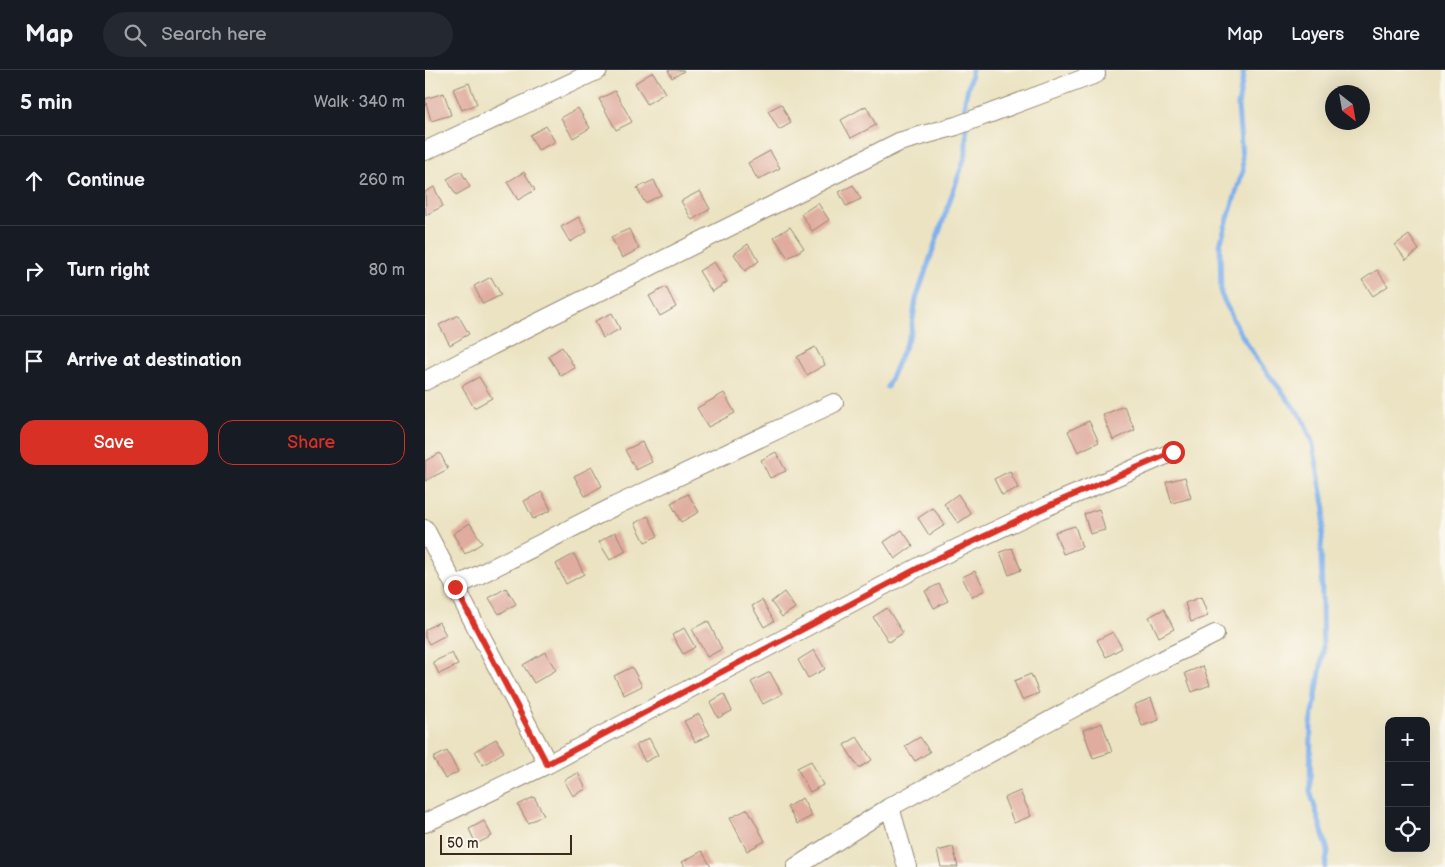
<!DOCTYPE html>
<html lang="en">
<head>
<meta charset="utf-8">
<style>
  :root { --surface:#171b24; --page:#242831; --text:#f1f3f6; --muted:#9ea1a6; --line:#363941; --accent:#d93025 }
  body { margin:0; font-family:"Balsamiq Sans",sans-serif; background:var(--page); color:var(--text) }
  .controls { position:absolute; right:15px; bottom:15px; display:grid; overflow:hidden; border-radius:10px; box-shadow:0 5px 20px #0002 }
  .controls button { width:45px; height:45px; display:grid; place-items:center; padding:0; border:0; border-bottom:1px solid var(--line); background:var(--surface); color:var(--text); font:25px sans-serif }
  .compass { position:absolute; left:900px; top:15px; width:45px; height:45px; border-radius:50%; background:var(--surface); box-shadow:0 5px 20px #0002; rotate:149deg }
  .scale { position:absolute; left:15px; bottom:12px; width:132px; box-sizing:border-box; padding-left:5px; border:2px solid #3b2a1e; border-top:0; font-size:14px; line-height:18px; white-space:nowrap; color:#3b2a1e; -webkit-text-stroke:4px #fbf7ec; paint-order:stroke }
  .stop { position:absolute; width:15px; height:15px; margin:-11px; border:4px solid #d93025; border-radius:50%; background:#fff }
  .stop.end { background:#d93025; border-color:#fff; box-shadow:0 1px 5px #0008 }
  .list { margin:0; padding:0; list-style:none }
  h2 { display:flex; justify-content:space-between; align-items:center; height:65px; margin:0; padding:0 20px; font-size:21px }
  h2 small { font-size:16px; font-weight:400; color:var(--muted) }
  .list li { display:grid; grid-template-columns:32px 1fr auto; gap:15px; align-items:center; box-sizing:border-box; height:90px; padding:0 20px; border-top:1px solid var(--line) }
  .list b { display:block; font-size:19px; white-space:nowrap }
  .list em { font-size:16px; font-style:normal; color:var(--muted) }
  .actions { display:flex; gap:10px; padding:15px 20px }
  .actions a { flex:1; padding:11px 0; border:1px solid var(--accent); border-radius:15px; text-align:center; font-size:18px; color:var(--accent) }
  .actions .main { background:var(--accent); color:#fff }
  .icon { flex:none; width:28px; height:28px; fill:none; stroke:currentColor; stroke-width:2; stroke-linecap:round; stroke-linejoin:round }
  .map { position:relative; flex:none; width:1020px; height:797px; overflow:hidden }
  header { display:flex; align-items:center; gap:30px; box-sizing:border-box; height:70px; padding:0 25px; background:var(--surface); border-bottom:1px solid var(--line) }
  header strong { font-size:24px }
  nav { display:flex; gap:28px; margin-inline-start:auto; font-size:18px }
  .search { width:350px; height:45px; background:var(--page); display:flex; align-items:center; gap:12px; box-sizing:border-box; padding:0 18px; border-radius:28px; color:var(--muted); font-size:19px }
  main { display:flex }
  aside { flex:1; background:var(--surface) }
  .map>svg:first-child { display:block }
</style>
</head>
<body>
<header>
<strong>Map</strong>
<div class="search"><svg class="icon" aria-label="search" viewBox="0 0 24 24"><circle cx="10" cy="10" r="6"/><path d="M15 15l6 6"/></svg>Search here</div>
<nav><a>Map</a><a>Layers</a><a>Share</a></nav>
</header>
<main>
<aside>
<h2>5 min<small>Walk · 340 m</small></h2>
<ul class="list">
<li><svg class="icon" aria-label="ahead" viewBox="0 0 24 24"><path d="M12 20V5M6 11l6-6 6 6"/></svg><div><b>Continue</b></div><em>260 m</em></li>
<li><svg class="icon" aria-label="right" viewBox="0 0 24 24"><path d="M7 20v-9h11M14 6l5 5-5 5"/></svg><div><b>Turn right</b></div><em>80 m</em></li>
<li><svg class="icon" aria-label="arrive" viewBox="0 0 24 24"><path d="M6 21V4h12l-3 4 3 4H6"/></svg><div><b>Arrive at destination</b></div></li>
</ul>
<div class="actions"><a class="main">Save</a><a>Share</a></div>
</aside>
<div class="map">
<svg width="1020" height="797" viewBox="0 0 1020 797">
  <rect width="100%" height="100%" fill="#fbf7ec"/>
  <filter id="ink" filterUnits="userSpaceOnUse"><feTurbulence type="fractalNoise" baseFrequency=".02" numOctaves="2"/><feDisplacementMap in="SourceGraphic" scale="10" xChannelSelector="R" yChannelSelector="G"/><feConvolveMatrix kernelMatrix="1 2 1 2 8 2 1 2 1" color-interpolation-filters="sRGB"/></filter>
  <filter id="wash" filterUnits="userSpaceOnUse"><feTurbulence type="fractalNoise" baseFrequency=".0096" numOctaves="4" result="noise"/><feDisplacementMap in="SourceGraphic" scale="20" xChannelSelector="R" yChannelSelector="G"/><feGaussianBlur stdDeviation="1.12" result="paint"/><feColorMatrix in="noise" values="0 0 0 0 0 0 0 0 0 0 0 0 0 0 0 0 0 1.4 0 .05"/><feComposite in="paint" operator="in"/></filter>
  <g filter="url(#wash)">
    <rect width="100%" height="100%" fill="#ebe3c2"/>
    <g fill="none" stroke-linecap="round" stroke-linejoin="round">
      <g stroke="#80b1ec" stroke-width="5">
        <path d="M819 0 813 36 818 100 795 174 796 224 813 259 831 288 878 349 888 375 900 439 896 478 898 584 886 655 885 721 903 781 900 797"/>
        <path d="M540 48V30L547 0"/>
        <path d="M462 317 486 262 491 229 541 84V56"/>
      </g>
    </g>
    <g id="blocks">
      <g fill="#dfac9f">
        <path d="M243 0H258L259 1 247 8Z"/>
        <path d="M228 2 240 23 222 34 210 13Z"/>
        <path d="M44 13 52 34 37 40 28 19Z"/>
        <path d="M190 21 207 52 191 60 174 29Z"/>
        <path d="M19 23 26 45 6 51 0 29Z"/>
        <path d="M356 34 366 53 354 60 343 41Z"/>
        <path d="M441 36 451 55 426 68 416 50Z"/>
        <path d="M153 38 165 58 148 68 136 48Z"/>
        <path d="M121 56 130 72 113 80 105 65Z"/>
        <path d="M345 81 355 98 333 110 323 93Z"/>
        <path d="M36 101 45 117 31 125 22 109Z"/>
        <path d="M99 102 110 120 93 130 82 112Z"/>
        <path d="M229 110 236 125 220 133 212 118Z"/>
        <path d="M428 115 436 129 421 136 414 122Z"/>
        <path d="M9 117 18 136 1 145 0 122Z"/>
        <path d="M275 121 285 139 267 150 256 131Z"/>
        <path d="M393 133 404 150 387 161 376 144Z"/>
        <path d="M154 147 162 162 145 172 136 157Z"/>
        <path d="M365 157 379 178 363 188 349 167Z"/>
        <path d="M204 159 214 179 197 188 186 167Z"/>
        <path d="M984 165 994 180 981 190 970 175Z"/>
        <path d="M323 174 334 191 320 201 309 184Z"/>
        <path d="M289 192 302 212 287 222 274 201Z"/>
        <path d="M952 200 963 216 948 226 937 210Z"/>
        <path d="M66 207 76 225 58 234 49 216Z"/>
        <path d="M241 217 251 237 235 246 224 226Z"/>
        <path d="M187 243 195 259 178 268 170 251Z"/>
        <path d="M33 245 44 264 25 275 14 255Z"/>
        <path d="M137 277 150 298 136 306 123 286Z"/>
        <path d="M390 277 400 295 382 305 372 287Z"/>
        <path d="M54 307 67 328 49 338 37 316Z"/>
        <path d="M299 323 310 343 283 357 272 338Z"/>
        <path d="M699 336 710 360 688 370 678 345Z"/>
        <path d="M664 351 674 372 653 382 643 361Z"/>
        <path d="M217 372 227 392 211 400 200 380Z"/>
        <path d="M351 382 361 401 345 408 336 390Z"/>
        <path d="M15 383 23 399 0 411V391Z"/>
        <path d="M167 397 177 416 160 426 149 406Z"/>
        <path d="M585 401 593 418 577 425 569 409Z"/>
        <path d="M760 407 766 428 747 433 741 412Z"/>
        <path d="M117 422 126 440 108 449 99 431Z"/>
        <path d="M263 424 274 442 256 452 246 433Z"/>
        <path d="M533 424 546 444 533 453 519 434Z"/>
        <path d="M508 438 520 455 504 465 493 448Z"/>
        <path d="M674 439 680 460 665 464 659 444Z"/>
        <path d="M223 446 233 466 220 472 210 453Z"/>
        <path d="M45 453 57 473 40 484 28 464Z"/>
        <path d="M650 456 657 477 638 484 630 462Z"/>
        <path d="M477 460 488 476 470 489 459 472Z"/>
        <path d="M190 462 201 481 185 490 174 472Z"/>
        <path d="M587 478 596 500 584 505 575 482Z"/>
        <path d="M149 484 159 504 141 514 131 494Z"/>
        <path d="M550 501 560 520 547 527 537 507Z"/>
        <path d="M514 514 523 531 509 538 500 521Z"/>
        <path d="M81 518 91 534 74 544 64 528Z"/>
        <path d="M359 522 370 538 357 547 346 532Z"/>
        <path d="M776 527 783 546 766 552 760 533Z"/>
        <path d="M337 530 349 551 339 557 327 536Z"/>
        <path d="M462 538 478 563 464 572 448 547Z"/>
        <path d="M739 539 749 559 734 567 724 547Z"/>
        <path d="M283 551 297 579 282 587 267 559Z"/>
        <path d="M14 552 21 565 4 574 0 567V560Z"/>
        <path d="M259 558 270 577 258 584 247 565Z"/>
        <path d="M688 562 697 578 681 587 672 570Z"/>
        <path d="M389 580 400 599 383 608 373 590Z"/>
        <path d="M120 582 131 600 109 613 98 595Z"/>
        <path d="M27 583 33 595 14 604 8 592Z"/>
        <path d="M778 596 785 615 767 622 760 603Z"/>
        <path d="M207 597 217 616 199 625 189 606Z"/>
        <path d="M345 602 357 624 338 634 326 612Z"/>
        <path d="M606 604 614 623 597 630 589 611Z"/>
        <path d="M299 624 307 641 293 648 285 632Z"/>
        <path d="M726 628 734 650 717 656 709 635Z"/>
        <path d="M274 644 285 665 270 672 259 651Z"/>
        <path d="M677 653 687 682 668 688 658 660Z"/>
        <path d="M432 667 447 690 434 698 419 675Z"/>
        <path d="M495 667 505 682 490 691 480 676Z"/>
        <path d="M224 668 233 685 220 692 211 675Z"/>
        <path d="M71 669 79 682 58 695 50 681Z"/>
        <path d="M22 681 33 702 20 709 8 688Z"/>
        <path d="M386 691 398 715 385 722 372 698Z"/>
        <path d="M153 703 161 719 148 726 139 710Z"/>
        <path d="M595 721 606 746 589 753 579 728Z"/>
        <path d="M109 727 119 745 103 753 93 735Z"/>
        <path d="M377 728 387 746 372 754 362 737Z"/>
        <path d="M323 739 340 771 322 781 305 748Z"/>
        <path d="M59 751 67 766 51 774 44 759Z"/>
        <path d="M528 777 533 797H516L512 781Z"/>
        <path d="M277 781 286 797H260L257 792Z"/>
      </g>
    </g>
  </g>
  <g filter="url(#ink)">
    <use href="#blocks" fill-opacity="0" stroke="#938670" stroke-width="1"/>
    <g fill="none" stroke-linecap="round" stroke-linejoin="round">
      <g stroke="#938670" stroke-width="20">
        <g id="minor">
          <path d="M0 81 173 0"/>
          <path d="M0 311 66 276 474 72 531 56 671 4"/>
          <path d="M0 459 123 694"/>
          <path d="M30 517 190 436 409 333"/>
          <path d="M465 737 482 797"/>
          <path d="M0 753 123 694 505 491 623 436 748 382"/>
          <path d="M371 797 465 737 739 589 790 564"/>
        </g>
      </g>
      <use href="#minor" stroke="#fff" stroke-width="18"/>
    </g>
  </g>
  <g fill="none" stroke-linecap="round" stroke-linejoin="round" filter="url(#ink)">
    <path stroke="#d93025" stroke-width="6" d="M30 517 122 694 505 492 623 436 748 382"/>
  </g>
</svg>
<div class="controls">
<button>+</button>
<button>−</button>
<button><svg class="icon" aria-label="locate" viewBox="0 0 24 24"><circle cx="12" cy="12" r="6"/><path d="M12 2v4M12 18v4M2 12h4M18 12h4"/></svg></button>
</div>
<svg class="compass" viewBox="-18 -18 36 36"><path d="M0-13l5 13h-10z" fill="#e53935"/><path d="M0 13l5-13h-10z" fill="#9ea1a6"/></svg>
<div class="scale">50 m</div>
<div class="stop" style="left:748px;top:382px"></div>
<div class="stop end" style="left:30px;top:517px"></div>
</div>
</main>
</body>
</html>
